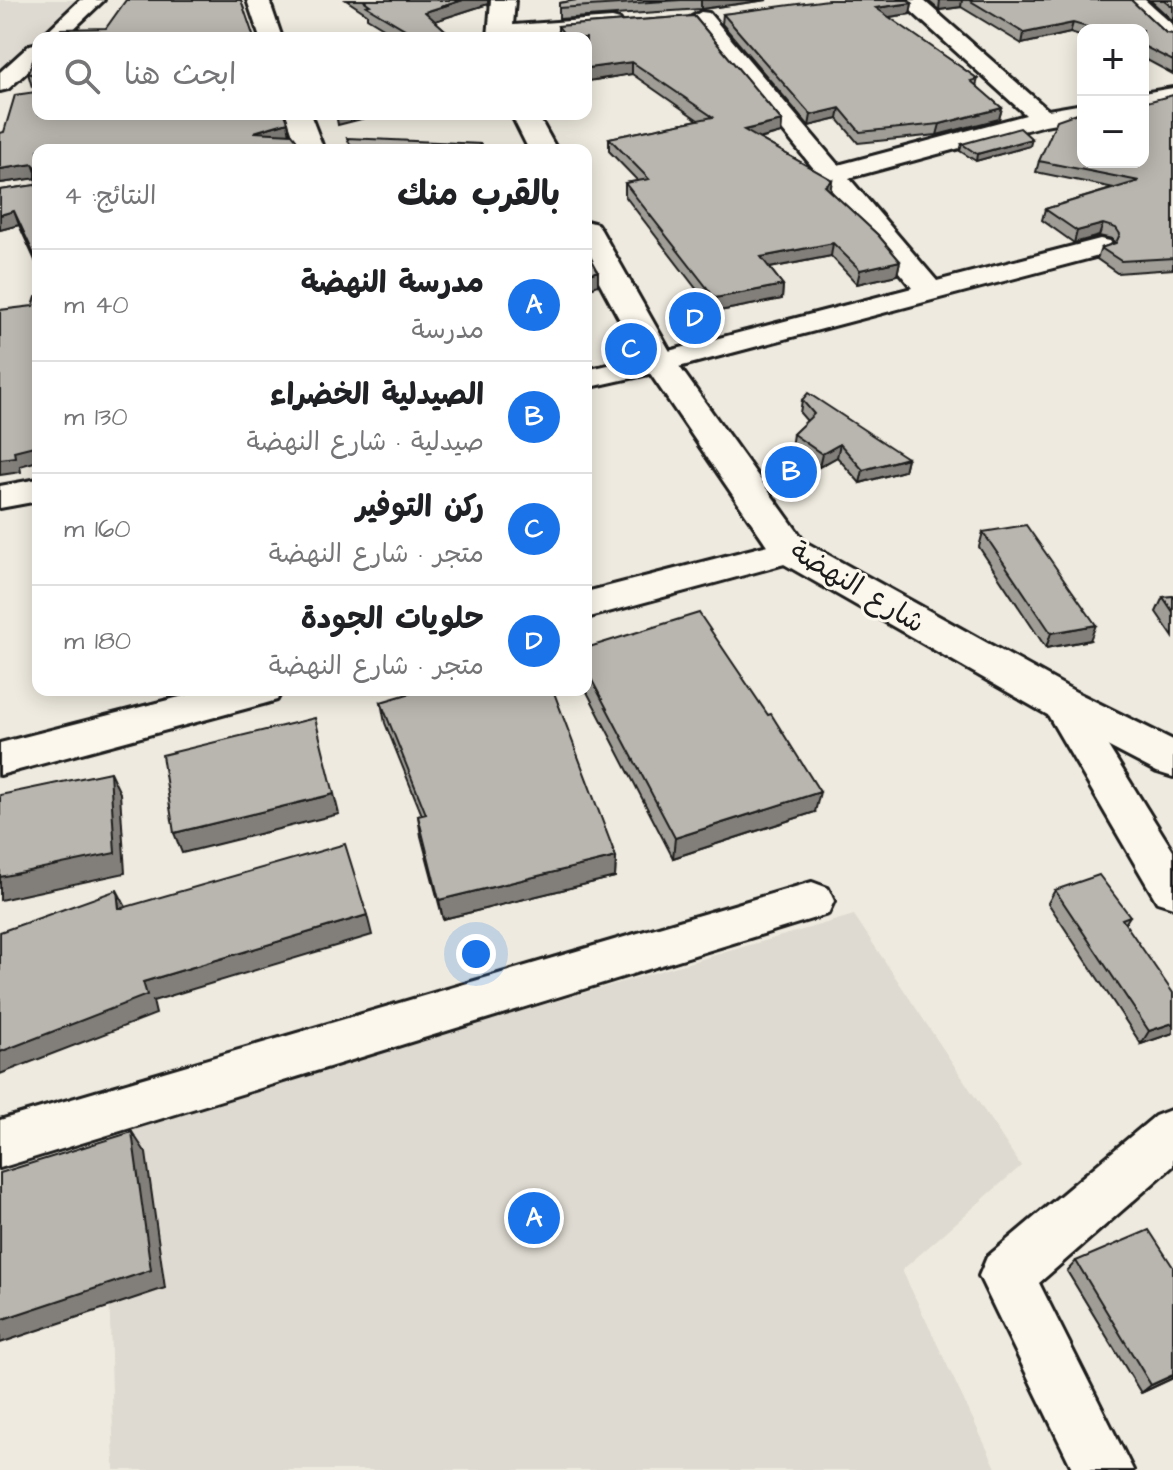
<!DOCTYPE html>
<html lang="ar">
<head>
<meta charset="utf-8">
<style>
  :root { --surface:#fff; --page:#f2f2f2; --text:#202124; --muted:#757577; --line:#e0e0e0; --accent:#1a73e8 }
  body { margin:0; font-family:"Architects Daughter","Playpen Sans Arabic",sans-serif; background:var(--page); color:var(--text); direction:rtl }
  .controls { position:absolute; right:24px; top:24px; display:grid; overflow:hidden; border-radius:16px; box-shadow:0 4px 20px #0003 }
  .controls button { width:72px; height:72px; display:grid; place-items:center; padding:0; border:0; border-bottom:2px solid var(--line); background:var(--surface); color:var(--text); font:40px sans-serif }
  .you { position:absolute; left:476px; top:954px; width:28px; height:28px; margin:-20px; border:6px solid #fff; border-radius:50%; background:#1a73e8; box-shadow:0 0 0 12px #1a73e833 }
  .badge { display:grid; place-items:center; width:52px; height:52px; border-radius:50%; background:var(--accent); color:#fff; font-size:26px; font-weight:700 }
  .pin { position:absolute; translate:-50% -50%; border:4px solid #fff; box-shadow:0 2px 8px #0006 }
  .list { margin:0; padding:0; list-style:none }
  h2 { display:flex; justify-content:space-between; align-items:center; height:104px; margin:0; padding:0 32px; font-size:34px }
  h2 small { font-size:26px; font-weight:400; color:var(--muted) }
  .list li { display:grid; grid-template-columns:52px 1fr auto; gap:24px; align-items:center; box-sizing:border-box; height:112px; padding:0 32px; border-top:2px solid var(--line) }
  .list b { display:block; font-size:30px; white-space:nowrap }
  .list p { margin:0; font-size:26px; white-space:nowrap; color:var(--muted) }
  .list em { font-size:26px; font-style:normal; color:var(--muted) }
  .icon { flex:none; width:44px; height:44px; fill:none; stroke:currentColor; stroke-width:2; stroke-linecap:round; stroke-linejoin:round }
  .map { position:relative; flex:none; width:1173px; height:1470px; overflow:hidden; direction:ltr }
  .search { position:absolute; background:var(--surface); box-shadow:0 4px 20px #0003; left:32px; top:32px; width:560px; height:88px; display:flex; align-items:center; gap:20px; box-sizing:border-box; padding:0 28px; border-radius:16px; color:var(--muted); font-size:30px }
  .panel { position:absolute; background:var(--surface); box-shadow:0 4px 20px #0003; left:32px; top:144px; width:560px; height:552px; border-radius:16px; direction:rtl }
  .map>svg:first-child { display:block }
</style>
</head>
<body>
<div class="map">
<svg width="1173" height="1470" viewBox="0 0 1173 1470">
  <rect width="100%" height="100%" fill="#eeeadf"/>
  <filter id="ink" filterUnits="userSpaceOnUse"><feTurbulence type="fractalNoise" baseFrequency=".0125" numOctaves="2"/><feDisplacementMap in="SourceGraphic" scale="16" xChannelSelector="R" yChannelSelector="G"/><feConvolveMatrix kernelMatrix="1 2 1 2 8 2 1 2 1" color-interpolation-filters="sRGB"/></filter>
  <g filter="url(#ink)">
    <g fill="#dedad1">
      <path d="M0 0H81L0 74Z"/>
      <path d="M854 915 1021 1166 902 1270 997 1470H114L105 1131Z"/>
    </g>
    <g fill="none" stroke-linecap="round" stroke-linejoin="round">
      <g stroke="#1c1c1c" stroke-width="6">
        <g id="street">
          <path d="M80 0H104L64 38H40Z"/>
          <path d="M247 0H269L282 38H260Z"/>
          <path d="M899 0H923L1048 110 1083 104V118L1045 125 849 178 937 281 1100 239 1110 241 1114 247 1110 253 671 369 586 388V370L657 354 912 288 690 18 701 12 709 13 838 165 1026 115Z"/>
          <path d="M1121 0H1145L1173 25V43L1165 41Z"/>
          <path d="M612 18 620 20 623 25 620 30 494 38 489 33 500 26Z"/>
          <path d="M38 43V62L8 89 0 91V72L30 45Z"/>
          <path d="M1173 88V102L1143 107V93Z"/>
          <path d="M286 114H310L324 150H298Z"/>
          <path d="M38 479V501L0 508V486Z"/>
          <path d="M791 539 803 543 809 551 803 559 586 618V592Z"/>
          <path d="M1061 688 1075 693 1173 851V907L1157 902 1041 703 1047 693Z"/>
          <path d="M207 690H282L277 700 263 704 0 775V743Z"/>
          <path d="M812 882 828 888 834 901 828 914 0 1168V1120Z"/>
          <path d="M1173 1109V1166L1039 1283 1133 1470H1073L979 1276 987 1257 1155 1116Z"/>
        </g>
      </g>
      <g stroke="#1c1c1c" stroke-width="6">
        <g id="secondary">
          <path d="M491 0H515L512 38H488Z"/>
          <path d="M511 114H537L557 150H529Z"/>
          <path d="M586 221 597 224 601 230 676 362 805 542 1076 692 1173 740V777L1157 772 1046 714 777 560 643 363 586 257Z"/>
        </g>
      </g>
      <use href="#street" fill="#fbf7ec" fill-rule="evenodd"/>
      <use href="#secondary" fill="#fbf7ec" fill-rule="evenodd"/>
    </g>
    <g fill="#9f9d96" stroke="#1c1c1c" stroke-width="2">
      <path d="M346 0H488V4L435 21 454 38 395 35 367 18V14Z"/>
      <path d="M577 0H767L701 9 559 19V3Z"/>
      <path d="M927 0H1131L1166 33 1173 34V74L1143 58V30H1083V37L1070 33 1022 44 961 7 939 10Z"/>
      <path d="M1150 0H1173V21Z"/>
      <path d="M912 3 910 14 888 17 978 79 976 86 1002 108 999 119 937 135 858 143 838 119 809 126 722 24 723 14Z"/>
      <path d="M694 16 782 121 781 133 760 139 832 180 830 191 878 235 900 261 897 275 857 284 831 256 770 268 783 285 782 299 714 312 625 196V183L638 181 609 151V138L698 120 632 74 588 81 586 77V38H558V26Z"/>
      <path d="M28 73 288 122 290 134 38 150V267L19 225 0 230V190L36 185V178L0 183 4 132 36 92V88L32 87Z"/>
      <path d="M1173 95V269L1117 273 1097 259 1101 248 1115 243 1112 239 1099 236 1074 243 1042 220 1045 209 1114 188 1036 172 1039 161 1083 162Z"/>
      <path d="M962 144 1030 146 976 161 960 151Z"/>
      <path d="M802 400 907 458 904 471 860 483 837 457 819 467 791 447 793 434 807 421 800 413Z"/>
      <path d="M983 532 1090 640 1046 648 979 547Z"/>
      <path d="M1173 596V637L1156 612 1163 597Z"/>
      <path d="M586 648 815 812 673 858 586 690Z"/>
      <path d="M381 702 616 857 615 877 443 919 421 836 418 816 422 815 385 723Z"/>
      <path d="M1055 890 1130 916 1125 924 1173 1033 1141 1044 1048 903Z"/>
      <path d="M1076 1261 1173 1267V1378L1141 1393 1067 1271Z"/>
    </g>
    <g fill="#827f7a" stroke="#1c1c1c" stroke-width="2">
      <path d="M463 0H488V4L426 24 425 12Z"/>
      <path d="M701 0H767L701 9Z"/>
      <path d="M940 0H962L961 7 939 10Z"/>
      <path d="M912 3 910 14 875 19 876 8Z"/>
      <path d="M1073 23 1070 33 1022 44 1024 33Z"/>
      <path d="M632 62V74L588 81V68Z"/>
      <path d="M840 108 838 119 809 126 811 115Z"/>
      <path d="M1002 108 999 119 937 135 940 124Z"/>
      <path d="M336 114H381L338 125Z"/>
      <path d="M782 121 781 133 743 143 744 130Z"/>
      <path d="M288 122 290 136 254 132Z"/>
      <path d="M1032 139 1030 146 976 161 977 154Z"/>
      <path d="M33 164 38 178 0 183V169Z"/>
      <path d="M832 180 830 193 825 186Z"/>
      <path d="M14 211 19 225 0 230V215Z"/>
      <path d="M1103 224 1099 236 1074 243 1077 231Z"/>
      <path d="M833 243 831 256 759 270 761 257Z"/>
      <path d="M900 261 897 275 857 284 860 270Z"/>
      <path d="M598 271V285L586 290V275Z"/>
      <path d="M783 285 782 299 714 312 715 298Z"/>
      <path d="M38 437V461L20 466 21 472 0 475V459L35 438Z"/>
      <path d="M840 444 837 457 819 467 822 454Z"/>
      <path d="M907 458 904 471 860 483 863 470Z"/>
      <path d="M1096 625 1090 640 1046 648 1051 633Z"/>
      <path d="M110 772 120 793 125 873 0 900V877Z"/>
      <path d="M820 792 815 812 673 858 675 838Z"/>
      <path d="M334 794 339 814 182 853 174 833Z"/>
      <path d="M616 857 615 877 443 919 439 900Z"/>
      <path d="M117 890 127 909H119Z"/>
      <path d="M367 915 372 935 153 1001 156 1014 0 1074V1052L143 982Z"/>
      <path d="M1173 1023V1033L1141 1044 1149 1031Z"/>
      <path d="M132 1132 146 1153 165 1288 0 1343V1320Z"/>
      <path d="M1173 1375V1378L1141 1393 1151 1385Z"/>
    </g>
    <g fill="#b9b6af" stroke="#1c1c1c" stroke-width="2">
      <path d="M126 0H241L254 38H56L61 29 106 28Z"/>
      <path d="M363 0H463L425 12 454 38H381L408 31 366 6 370 5Z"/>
      <path d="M577 0H681L559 8V3Z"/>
      <path d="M828 0H908L912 3 876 8 978 79 971 81 1002 108 940 124 860 132 840 108 811 115 723 14Z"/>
      <path d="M969 0H1131L1166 33 1173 34V61L1143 46V30H1111L1103 26 1097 30 1073 23 1024 33Z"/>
      <path d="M1164 0H1173V7Z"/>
      <path d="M694 16 782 121 744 130 832 180 825 186 878 235 900 261 860 270 833 243 761 257 783 285 715 298 625 183 649 179 609 138 713 117 632 62 588 68 586 65V38H567L558 26Z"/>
      <path d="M37 50 38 114H285L288 122 254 132 292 134 296 139 299 150H38V263L14 211 0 215V190L36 185V167L33 164 0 169V133L4 132 15 95 36 92 37 76 28 73Z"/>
      <path d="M1173 95V258L1121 261 1101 248 1116 243 1120 234 1116 228 1103 224 1077 231 1045 209 1139 181 1039 161 1057 120 1083 111V162H1143V103Z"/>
      <path d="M1020 128 1032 139 977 154 962 144Z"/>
      <path d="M347 138 481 144 479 150H353Z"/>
      <path d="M586 249 598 271 586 275Z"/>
      <path d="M36 297H38V437L35 438 34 446 14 451 15 457 0 459V310L33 306Z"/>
      <path d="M808 393 907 458 863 470 840 444 822 454 793 434 814 414 802 400Z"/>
      <path d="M1026 525 1096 625 1051 633 983 532Z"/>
      <path d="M1173 596V612L1163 597Z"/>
      <path d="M699 613 768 715 771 714 820 792 675 838 586 669V648Z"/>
      <path d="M421 690H553L616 857 439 900 418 816 426 814 381 702Z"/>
      <path d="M315 718 334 794 174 833 162 755Z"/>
      <path d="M110 772 115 853 0 877V795Z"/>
      <path d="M345 844 367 915 143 982 147 995 0 1052V932L117 890 119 909Z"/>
      <path d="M1099 875 1130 916 1122 919 1173 993V1023L1149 1031 1055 890Z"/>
      <path d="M132 1132 151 1270 0 1320V1173Z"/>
      <path d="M1149 1230 1173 1267V1375L1151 1385 1076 1261Z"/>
    </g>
  </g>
  <g text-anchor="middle" stroke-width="6" stroke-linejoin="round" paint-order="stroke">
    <g font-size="28" fill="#1c1c1c" stroke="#fbf7ec">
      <text transform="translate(858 586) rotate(31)" y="10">شارع النهضة</text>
    </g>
  </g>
</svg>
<div class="controls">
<button>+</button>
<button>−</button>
</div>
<div class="you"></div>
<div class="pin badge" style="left:534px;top:1218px">A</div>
<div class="pin badge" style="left:791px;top:472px">B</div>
<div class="pin badge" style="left:631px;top:349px">C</div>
<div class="pin badge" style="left:695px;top:318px">D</div>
<div class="search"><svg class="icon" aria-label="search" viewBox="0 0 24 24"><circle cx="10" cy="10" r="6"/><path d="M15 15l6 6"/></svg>ابحث هنا</div>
<section class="panel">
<h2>بالقرب منك<small>النتائج: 4</small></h2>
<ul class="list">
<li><span class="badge">A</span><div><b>مدرسة النهضة</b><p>مدرسة</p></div><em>40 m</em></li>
<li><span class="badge">B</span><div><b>الصيدلية الخضراء</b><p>صيدلية · شارع النهضة</p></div><em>130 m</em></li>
<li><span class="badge">C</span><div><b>ركن التوفير</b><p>متجر · شارع النهضة</p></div><em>160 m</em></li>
<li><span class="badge">D</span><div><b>حلويات الجودة</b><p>متجر · شارع النهضة</p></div><em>180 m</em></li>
</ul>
</section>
</div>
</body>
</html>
